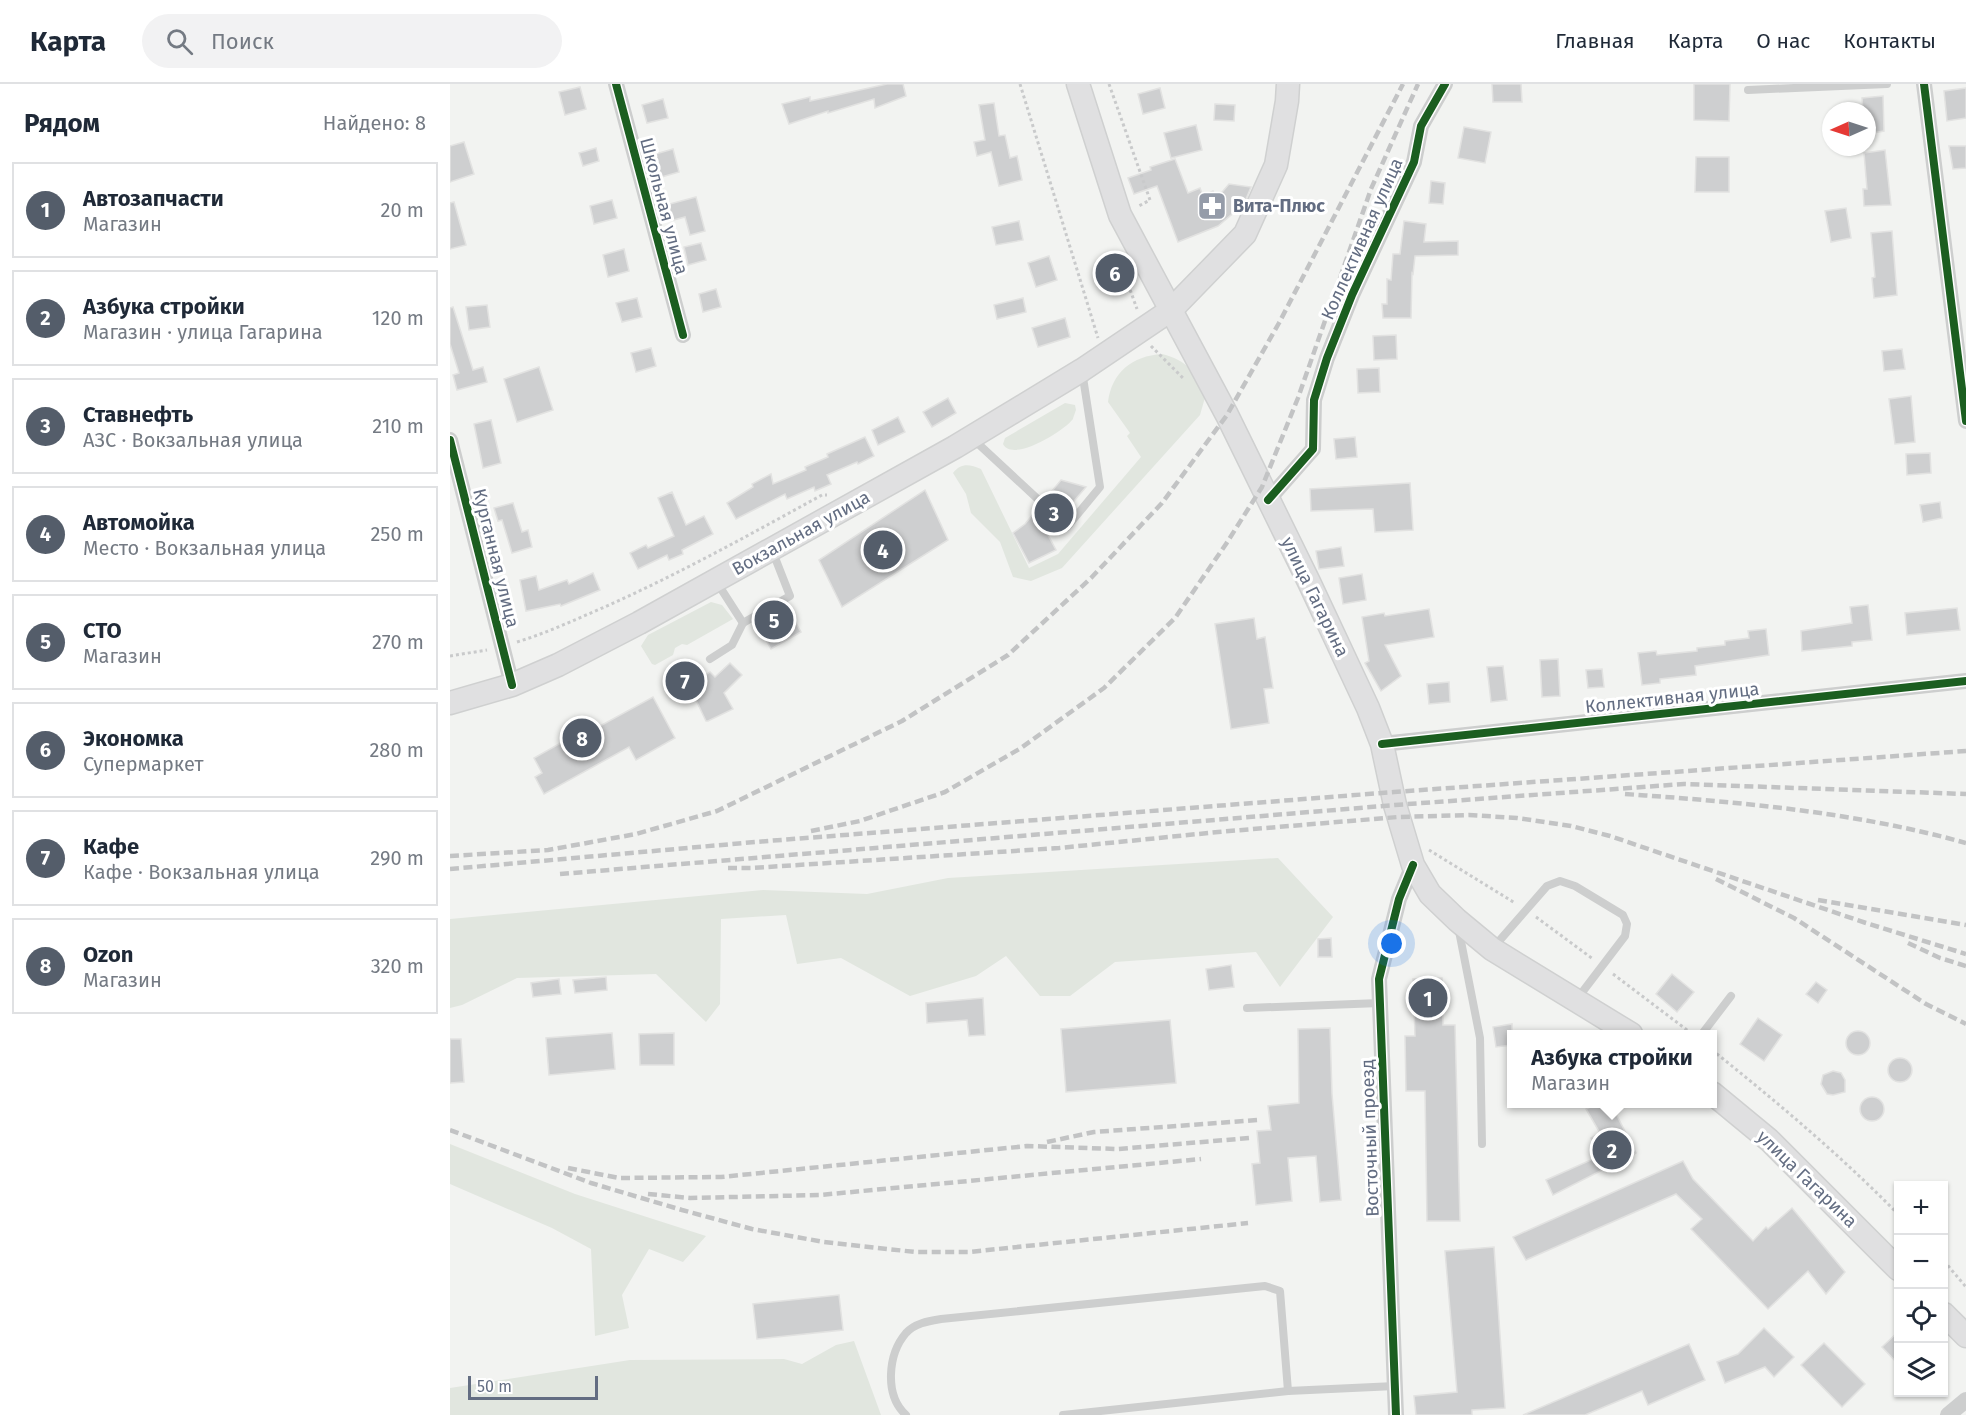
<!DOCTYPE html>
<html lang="ru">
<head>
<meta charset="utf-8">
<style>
  :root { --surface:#fff; --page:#f2f2f3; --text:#1f2937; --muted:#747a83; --line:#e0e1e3; --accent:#545d6a }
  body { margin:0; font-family:"Fira Sans",sans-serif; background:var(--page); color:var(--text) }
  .controls { position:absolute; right:18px; bottom:18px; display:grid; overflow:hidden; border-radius:0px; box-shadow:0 2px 4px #0004 }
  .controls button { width:54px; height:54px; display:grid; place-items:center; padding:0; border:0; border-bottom:2px solid var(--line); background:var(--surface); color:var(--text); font:30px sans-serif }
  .compass { position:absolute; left:1372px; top:18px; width:54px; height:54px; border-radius:50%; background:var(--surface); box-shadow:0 2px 4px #0004; rotate:267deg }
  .scale { position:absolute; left:18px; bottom:15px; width:130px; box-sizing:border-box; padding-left:6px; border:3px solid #636d82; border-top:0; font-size:16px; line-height:21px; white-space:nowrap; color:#636d82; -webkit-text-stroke:4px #fff; paint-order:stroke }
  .you { position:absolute; left:942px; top:860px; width:21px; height:21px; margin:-15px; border:4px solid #fff; border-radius:50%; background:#1a73e8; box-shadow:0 0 0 9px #1a73e833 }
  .badge { display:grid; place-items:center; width:39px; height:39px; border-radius:50%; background:var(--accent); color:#fff; font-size:20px; font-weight:700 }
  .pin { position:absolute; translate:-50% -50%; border:3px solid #fff; box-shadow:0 2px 6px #0006 }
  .popup { position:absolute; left:1057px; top:946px; width:210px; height:78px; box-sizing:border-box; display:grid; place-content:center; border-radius:0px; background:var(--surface); filter:drop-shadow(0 2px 4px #0005); font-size:20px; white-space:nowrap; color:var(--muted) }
  .popup b { font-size:22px; color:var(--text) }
  .popup::after { content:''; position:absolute; left:50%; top:100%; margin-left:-12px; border:12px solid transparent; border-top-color:var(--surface) }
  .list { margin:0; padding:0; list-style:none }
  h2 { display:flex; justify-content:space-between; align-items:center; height:78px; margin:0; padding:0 24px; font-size:26px }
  h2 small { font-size:20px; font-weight:400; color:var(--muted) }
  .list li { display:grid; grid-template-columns:39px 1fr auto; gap:18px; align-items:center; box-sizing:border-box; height:96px; margin:0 12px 12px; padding:0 12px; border:2px solid var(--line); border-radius:0px }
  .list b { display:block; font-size:22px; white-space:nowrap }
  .list p { margin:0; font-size:20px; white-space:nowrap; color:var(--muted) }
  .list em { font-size:20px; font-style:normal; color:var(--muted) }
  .icon { flex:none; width:33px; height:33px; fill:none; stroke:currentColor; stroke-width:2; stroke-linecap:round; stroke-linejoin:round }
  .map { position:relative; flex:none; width:1516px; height:1331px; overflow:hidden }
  header { display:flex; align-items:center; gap:36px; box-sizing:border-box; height:84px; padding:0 30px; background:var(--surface); border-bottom:2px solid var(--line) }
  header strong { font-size:28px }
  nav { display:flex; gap:33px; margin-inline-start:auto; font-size:21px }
  .search { width:420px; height:54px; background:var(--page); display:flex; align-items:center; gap:15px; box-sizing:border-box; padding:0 21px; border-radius:33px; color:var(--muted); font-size:22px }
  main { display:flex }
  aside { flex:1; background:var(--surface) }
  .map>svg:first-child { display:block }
</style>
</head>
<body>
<header>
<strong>Карта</strong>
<div class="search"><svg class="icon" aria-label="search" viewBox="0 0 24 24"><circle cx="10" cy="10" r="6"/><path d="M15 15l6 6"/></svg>Поиск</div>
<nav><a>Главная</a><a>Карта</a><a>О нас</a><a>Контакты</a></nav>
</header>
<main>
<aside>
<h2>Рядом<small>Найдено: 8</small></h2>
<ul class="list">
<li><span class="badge">1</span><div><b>Автозапчасти</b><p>Магазин</p></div><em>20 m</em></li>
<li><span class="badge">2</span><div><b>Азбука стройки</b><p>Магазин · улица Гагарина</p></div><em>120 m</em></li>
<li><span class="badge">3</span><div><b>Ставнефть</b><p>АЗС · Вокзальная улица</p></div><em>210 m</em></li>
<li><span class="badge">4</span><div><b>Автомойка</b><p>Место · Вокзальная улица</p></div><em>250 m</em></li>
<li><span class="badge">5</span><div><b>СТО</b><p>Магазин</p></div><em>270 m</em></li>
<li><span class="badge">6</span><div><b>Экономка</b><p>Супермаркет</p></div><em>280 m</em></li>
<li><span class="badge">7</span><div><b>Кафе</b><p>Кафе · Вокзальная улица</p></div><em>290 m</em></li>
<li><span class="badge">8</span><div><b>Ozon</b><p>Магазин</p></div><em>320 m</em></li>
</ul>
</aside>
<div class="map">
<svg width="1516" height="1331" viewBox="0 0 1516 1331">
  <rect width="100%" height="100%" fill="#f2f3f1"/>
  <g fill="#e1e6df">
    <path d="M712 270C738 277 744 287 756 310L750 331 612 484 581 497 563 493 550 458 521 429 516 410 503 389C511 379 519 380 531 385L579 484 608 470 691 373 677 352 680 349 658 318C662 288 682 272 712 270Z"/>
    <path d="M615 319 625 321 626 326C626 326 623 334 623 335 614 347 563 379 553 360L555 354Z"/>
    <path d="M261 518 272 521 283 535 237 561 232 560 225 564 223 571 205 581 202 580 191 562 198 551Z"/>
    <path d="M828 774 883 833 830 903 806 868 665 878 620 912H590L556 872 526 892 460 912 391 874 347 880 336 831 271 835 270 920 256 938 206 890 67 894 12 921 0 924V835L313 806 417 810 498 794Z"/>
    <path d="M0 1060 125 1110 256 1152 233 1178 199 1165 172 1211 179 1244 145 1252 141 1165 102 1144 0 1100Z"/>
    <path d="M404 1257 431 1331H0V1304L180 1276 334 1275 352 1280 386 1261Z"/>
  </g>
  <g fill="#cecfd0" stroke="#e2e2e1" stroke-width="1.5">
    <path d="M437 0H453L456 12 425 24 424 15 378 29V27L339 40 332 20 360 13V17Z"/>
    <path d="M1042 0H1071L1072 18H1043Z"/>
    <path d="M1244 0H1280L1279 37 1244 36Z"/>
    <path d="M130 3 136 25 115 31 109 8Z"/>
    <path d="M710 4 715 24 693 30 688 10Z"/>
    <path d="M1516 4V34L1497 37 1494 7Z"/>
    <path d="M1433 12 1434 47 1417 50V27H1413L1412 14Z"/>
    <path d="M213 15 218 34 197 39 192 21Z"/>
    <path d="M544 19 549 52 555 51 560 74 567 72 572 96 549 102 541 68 527 72 524 58 535 56 529 21Z"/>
    <path d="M765 20 785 21 784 37 764 36Z"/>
    <path d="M746 41 752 66 721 74 714 49Z"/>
    <path d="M1014 43 1041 48 1035 79 1008 74Z"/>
    <path d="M14 58 24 90 0 98V62Z"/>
    <path d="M1499 62H1516V84L1503 85Z"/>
    <path d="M146 64 149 77 133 82 129 69Z"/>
    <path d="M223 65 229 88 208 94 202 71Z"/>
    <path d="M1435 66 1441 121 1414 122 1413 105H1417L1414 69Z"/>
    <path d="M1246 73H1279V108H1245Z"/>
    <path d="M725 75 738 109 750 104 753 112 763 107 767 114 779 100 801 103 794 120 768 142 728 158 707 102 684 110 678 94 701 86 700 83Z"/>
    <path d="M981 97 995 99 993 120 979 119Z"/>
    <path d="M246 113 255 147 240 151 235 133 220 137 216 121Z"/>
    <path d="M162 116 167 134 144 140 140 122Z"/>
    <path d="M4 118 16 161 0 165V119Z"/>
    <path d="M1396 124 1401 154 1381 158 1375 127Z"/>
    <path d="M569 137 573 156 546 161 542 143Z"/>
    <path d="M954 137 976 140 974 158 1008 157V171L965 172 963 190 962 189 961 234H933L932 220H937V195L941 196 943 170H950Z"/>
    <path d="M1442 147 1447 211 1424 214 1422 194 1425 193 1421 149Z"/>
    <path d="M251 159 256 176 238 181 234 163Z"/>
    <path d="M174 165 179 187 158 193 153 171Z"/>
    <path d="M599 172 607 196 586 203 578 179Z"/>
    <path d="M266 205 271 223 253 228 249 210Z"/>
    <path d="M187 214 192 233 172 238 166 219Z"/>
    <path d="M573 214 576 228 547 235 544 221Z"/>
    <path d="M37 221 40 243 19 246 16 223Z"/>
    <path d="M3 223 23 286 33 283 37 298 7 306 3 291 9 289 0 260V224Z"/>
    <path d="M615 234 620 253 588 263 582 244Z"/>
    <path d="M946 251 947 275 924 276 923 252Z"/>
    <path d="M201 264 206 282 186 288 181 269Z"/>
    <path d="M1452 265 1455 285 1434 287 1432 267Z"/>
    <path d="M89 283 103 326 67 338 54 295Z"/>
    <path d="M929 284 930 308 908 309 907 285Z"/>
    <path d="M1461 312 1465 358 1445 360 1439 315Z"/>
    <path d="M498 314 506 329 482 343 473 328Z"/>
    <path d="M448 333 455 348 428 361 422 346Z"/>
    <path d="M41 336 51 379 33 384 24 340Z"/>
    <path d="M415 353 424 372 408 380 407 378 377 391 381 400 365 407 364 403 337 415 335 410 286 435 277 419 303 403 302 400 321 390 323 400 356 386 355 383 378 373 377 370Z"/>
    <path d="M905 353 907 373 886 375 884 355Z"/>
    <path d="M1480 369 1481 389 1457 391 1456 370Z"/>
    <path d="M611 396 636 403 613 430 608 429 603 433 605 440 597 449 606 466 579 479 563 449 575 440 588 424 593 425 597 423 598 418 596 414Z"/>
    <path d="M960 399 963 446 925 448 923 425 861 427 860 405Z"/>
    <path d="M475 406 498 456 392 523 369 476Z"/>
    <path d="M222 408 236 441 254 432 263 450 232 466 233 470 219 476 217 471 188 485 180 469 196 461 198 464 224 452 208 414Z"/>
    <path d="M1490 418 1492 434 1473 438 1470 421Z"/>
    <path d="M63 419 72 448 78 446 82 463 62 469 52 436 48 437 44 424Z"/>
    <path d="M891 463 894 482 869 485 866 467Z"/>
    <path d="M143 489 150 506 111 522 110 520 76 527 70 496 86 492 89 506 117 496 119 500Z"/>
    <path d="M912 490 916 516 893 520 889 494Z"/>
    <path d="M1418 521 1422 556 1402 558V562L1352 567 1351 547 1402 539 1400 523Z"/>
    <path d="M1507 524 1510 546 1457 551 1455 529Z"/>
    <path d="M338 525 351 548 321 565 308 542Z"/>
    <path d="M979 525 984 553 935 561 951 592 931 607 915 579 919 577 912 533 934 529 935 532Z"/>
    <path d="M804 534 807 555 815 553 823 604 814 605 819 639 781 645 765 540Z"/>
    <path d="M1316 545 1319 571 1245 582 1246 591 1210 595V599L1192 601 1188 569 1206 567 1207 571 1247 567V564L1275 561V557L1299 554 1298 547Z"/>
    <path d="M1108 575 1110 612 1092 613 1090 576Z"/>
    <path d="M280 579 292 591 274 609 283 625 258 637H256L244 612 221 603 229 587 248 596 260 588 265 593Z"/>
    <path d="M1053 582 1057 616 1041 618 1037 583Z"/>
    <path d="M1152 585 1154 603 1138 604 1136 586Z"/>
    <path d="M999 598 1000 618 979 620 977 600Z"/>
    <path d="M203 613 225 654 186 676 179 663 94 710 85 693 92 689 84 674 139 643 141 647Z"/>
    <path d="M881 854 882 873H868V855Z"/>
    <path d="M781 881 784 903 759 906 756 885Z"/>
    <path d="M1222 890 1244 908 1227 928 1206 910Z"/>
    <path d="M156 893 157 906 125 909 123 896Z"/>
    <path d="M992 894 993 941H1005L1010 1137H977L975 1007H956L955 952H965L963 895Z"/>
    <path d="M109 895 111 910 83 913 81 899Z"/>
    <path d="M1366 898 1377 906 1368 919 1356 910Z"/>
    <path d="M533 914 535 951 519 952 517 936 477 939 476 919Z"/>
    <path d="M1308 934 1332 951 1314 977 1290 960Z"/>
    <path d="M720 936 726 999 616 1008 611 945Z"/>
    <path d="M1062 940V961L1046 963 1043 943Z"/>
    <path d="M880 944 882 1010 891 1116 870 1118 866 1072 838 1074 842 1117 806 1121 802 1080 810 1079 807 1047 821 1046 818 1022 849 1019 848 945Z"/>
    <circle cx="1408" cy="959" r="12"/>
    <path d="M162 949 165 985 99 991 96 954Z"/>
    <path d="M224 949V981H190L189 950Z"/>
    <path d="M0 955H11L14 998 0 999Z"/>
    <circle cx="1450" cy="986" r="12"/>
    <path d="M1383 987 1391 989 1395 996V1008L1383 1011 1377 1010 1371 1000 1373 991Z"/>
    <circle cx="1422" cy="1025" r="12"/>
    <path d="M1147 1020H1161L1186 1069 1103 1111 1096 1096 1150 1072 1141 1054 1150 1049 1136 1025Z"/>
    <path d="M1233 1077 1243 1095 1303 1157 1316 1143 1318 1145 1342 1124 1395 1188 1376 1210 1358 1187 1318 1225 1241 1145 1252 1135 1226 1110 1076 1176 1063 1153Z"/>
    <path d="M1044 1163 1055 1324 1022 1326V1331H966L964 1312 1007 1308 995 1167Z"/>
    <path d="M389 1211 393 1246 307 1255 303 1220Z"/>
    <path d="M1314 1244 1344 1273 1324 1293 1315 1283 1275 1299 1267 1278 1288 1270Z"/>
    <path d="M1449 1247V1281L1432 1263Z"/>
    <path d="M1374 1259 1415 1300 1392 1323 1351 1281Z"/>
    <path d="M1239 1260 1255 1296 1198 1321 1192 1307 1135 1331H1073Z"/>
  </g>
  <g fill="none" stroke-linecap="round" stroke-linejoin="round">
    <g stroke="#cfd0d0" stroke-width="25">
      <g id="secondary">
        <path d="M628 0 670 131 777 331 859 498 918 624 932 660 945 721 963 781 980 810 1007 836 1042 865 1181 950"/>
        <path d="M0 619 62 601 108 581 189 539 505 363 632 286 721 226 795 150 826 81 837 17 838 0"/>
        <path d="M1262 1009 1319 1056 1448 1185"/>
        <path d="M1494 1230 1516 1252"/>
      </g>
    </g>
    <g stroke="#c9cacb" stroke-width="3" stroke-dasharray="3 3" stroke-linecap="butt">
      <path d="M570 0 648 254"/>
      <path d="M659 0 700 116 687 123"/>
      <path d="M668 172 687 225"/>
      <path d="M701 262 734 295"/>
      <path d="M67 558C93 550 118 539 143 528 222 494 297 452 372 411H377"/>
      <path d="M0 572 37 566"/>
      <path d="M979 766 1065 819"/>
      <path d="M1086 833 1143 875"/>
      <path d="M1163 890 1241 949"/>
      <path d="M1262 966C1327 1018 1390 1071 1448 1130"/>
      <path d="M1494 1177 1516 1203"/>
    </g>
    <g stroke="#cdcece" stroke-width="8">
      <path d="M1298 6 1437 0"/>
      <path d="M523 355 592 419"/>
      <path d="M609 435 617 443 650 403 632 287"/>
      <path d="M266 497 293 539 340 512 322 466"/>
      <path d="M260 575 282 561 293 539"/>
      <path d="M1008 842 1030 954 1032 1060"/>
      <path d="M1043 864 1097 802 1110 797 1125 802 1173 831 1177 840 1175 852 1127 915"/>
      <path d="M797 924 930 919"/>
      <path d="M1252 950 1281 912"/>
      <path d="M456 1331C434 1311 438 1270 456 1249 465 1239 479 1237 491 1235L815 1202 830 1207 838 1307"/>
      <path d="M613 1331 838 1307 945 1302"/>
    </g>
    <g stroke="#cdcece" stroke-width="16">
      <path d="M166 0 233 251"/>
      <path d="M1474 0 1516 337"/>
      <path d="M0 356 62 601"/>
      <path d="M818 416 863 365 864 316 877 274 902 211 964 78 971 42 995 0"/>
      <path d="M932 660 1516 597"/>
      <path d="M946 1331 929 895 949 815 963 781"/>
      <path d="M1498 1331 1516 1316"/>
    </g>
    <use href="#secondary" stroke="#e0e0e1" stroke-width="22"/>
    <g stroke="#c2c3c4" stroke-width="4.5" stroke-dasharray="9 4.5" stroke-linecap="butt">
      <path d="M1175 710C1290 718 1405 728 1516 759"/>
      <path d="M361 747 410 737 495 708 571 664 654 604 725 534 776 460 812 403 848 314 921 105 968 0"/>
      <path d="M0 772 98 766 186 750 267 727 452 637 558 571 641 494 712 419 777 331 829 239 953 0"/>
      <path d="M278 784H302L609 764 768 748 948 733 1019 731 1067 734 1121 742 1160 752 1416 839 1516 870"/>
      <path d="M0 785 305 758 944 708 1516 667"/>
      <path d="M110 790 945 721 1234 700 1516 710"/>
      <path d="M1266 795 1344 834 1476 920 1516 940"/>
      <path d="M1368 816 1516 841"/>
      <path d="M1458 859 1490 874 1516 882"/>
      <path d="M0 1046 141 1099 232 1126 302 1145 374 1158 465 1168H519L798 1139"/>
      <path d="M597 1058 644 1048 808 1036"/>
      <path d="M118 1084 169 1094 271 1093 577 1062 668 1065 799 1054"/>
      <path d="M198 1110 240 1114 370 1111 751 1075"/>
    </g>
    <g stroke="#fff" stroke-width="11">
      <g id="cycleway">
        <path d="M166 0 233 251"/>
        <path d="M1474 0 1516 337"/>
        <path d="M0 356 62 601"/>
        <path d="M818 416 863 365 864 316 877 274 902 211 964 78 971 42 995 0"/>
        <path d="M932 660 1516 597"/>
        <path d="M946 1331 929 895 949 815 963 781"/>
      </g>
    </g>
    <use href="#cycleway" stroke="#1b5e20" stroke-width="8"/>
  </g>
  <defs>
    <g id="pharmacy-square" transform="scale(1.5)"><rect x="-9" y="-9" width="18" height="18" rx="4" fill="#959ca9" stroke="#fff"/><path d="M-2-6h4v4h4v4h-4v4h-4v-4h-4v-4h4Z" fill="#fff"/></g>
  </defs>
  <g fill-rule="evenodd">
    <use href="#pharmacy-square" x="762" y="122"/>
  </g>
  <g text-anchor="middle" stroke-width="6" stroke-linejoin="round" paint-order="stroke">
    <g font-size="18" fill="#636d82" stroke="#fff">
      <text transform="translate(214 122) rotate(75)" y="6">Школьная улица</text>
      <text transform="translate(912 155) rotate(-66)" y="6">Коллективная улица</text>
      <text transform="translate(351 449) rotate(-29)" y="6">Вокзальная улица</text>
      <text transform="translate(46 474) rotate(76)" y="6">Курганная улица</text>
      <text transform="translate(865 513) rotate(64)" y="6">улица Гагарина</text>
      <text transform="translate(1222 614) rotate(-6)" y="6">Коллективная улица</text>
      <text transform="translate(920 1054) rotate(-92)" y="6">Восточный проезд</text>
      <text transform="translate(1357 1095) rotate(44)" y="6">улица Гагарина</text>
    </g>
    <g font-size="18" font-weight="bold" fill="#636d82" stroke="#fff" text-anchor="start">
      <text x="783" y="128">Вита-Плюс</text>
    </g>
  </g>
</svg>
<div class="controls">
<button>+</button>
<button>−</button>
<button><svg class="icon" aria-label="locate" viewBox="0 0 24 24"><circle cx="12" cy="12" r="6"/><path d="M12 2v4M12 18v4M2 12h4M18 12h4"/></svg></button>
<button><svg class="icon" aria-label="layers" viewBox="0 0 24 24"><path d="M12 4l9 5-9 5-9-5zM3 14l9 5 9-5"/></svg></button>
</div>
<svg class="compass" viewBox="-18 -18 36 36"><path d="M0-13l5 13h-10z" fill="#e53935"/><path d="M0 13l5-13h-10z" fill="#747a83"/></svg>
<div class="scale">50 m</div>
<div class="you"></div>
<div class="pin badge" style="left:978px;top:914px">1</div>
<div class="pin badge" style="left:1162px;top:1066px">2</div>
<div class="popup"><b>Азбука стройки</b>Магазин</div>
<div class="pin badge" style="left:604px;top:429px">3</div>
<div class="pin badge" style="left:433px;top:466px">4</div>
<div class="pin badge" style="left:324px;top:536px">5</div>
<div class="pin badge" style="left:665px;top:189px">6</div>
<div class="pin badge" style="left:235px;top:597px">7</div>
<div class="pin badge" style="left:132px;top:654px">8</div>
</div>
</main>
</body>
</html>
